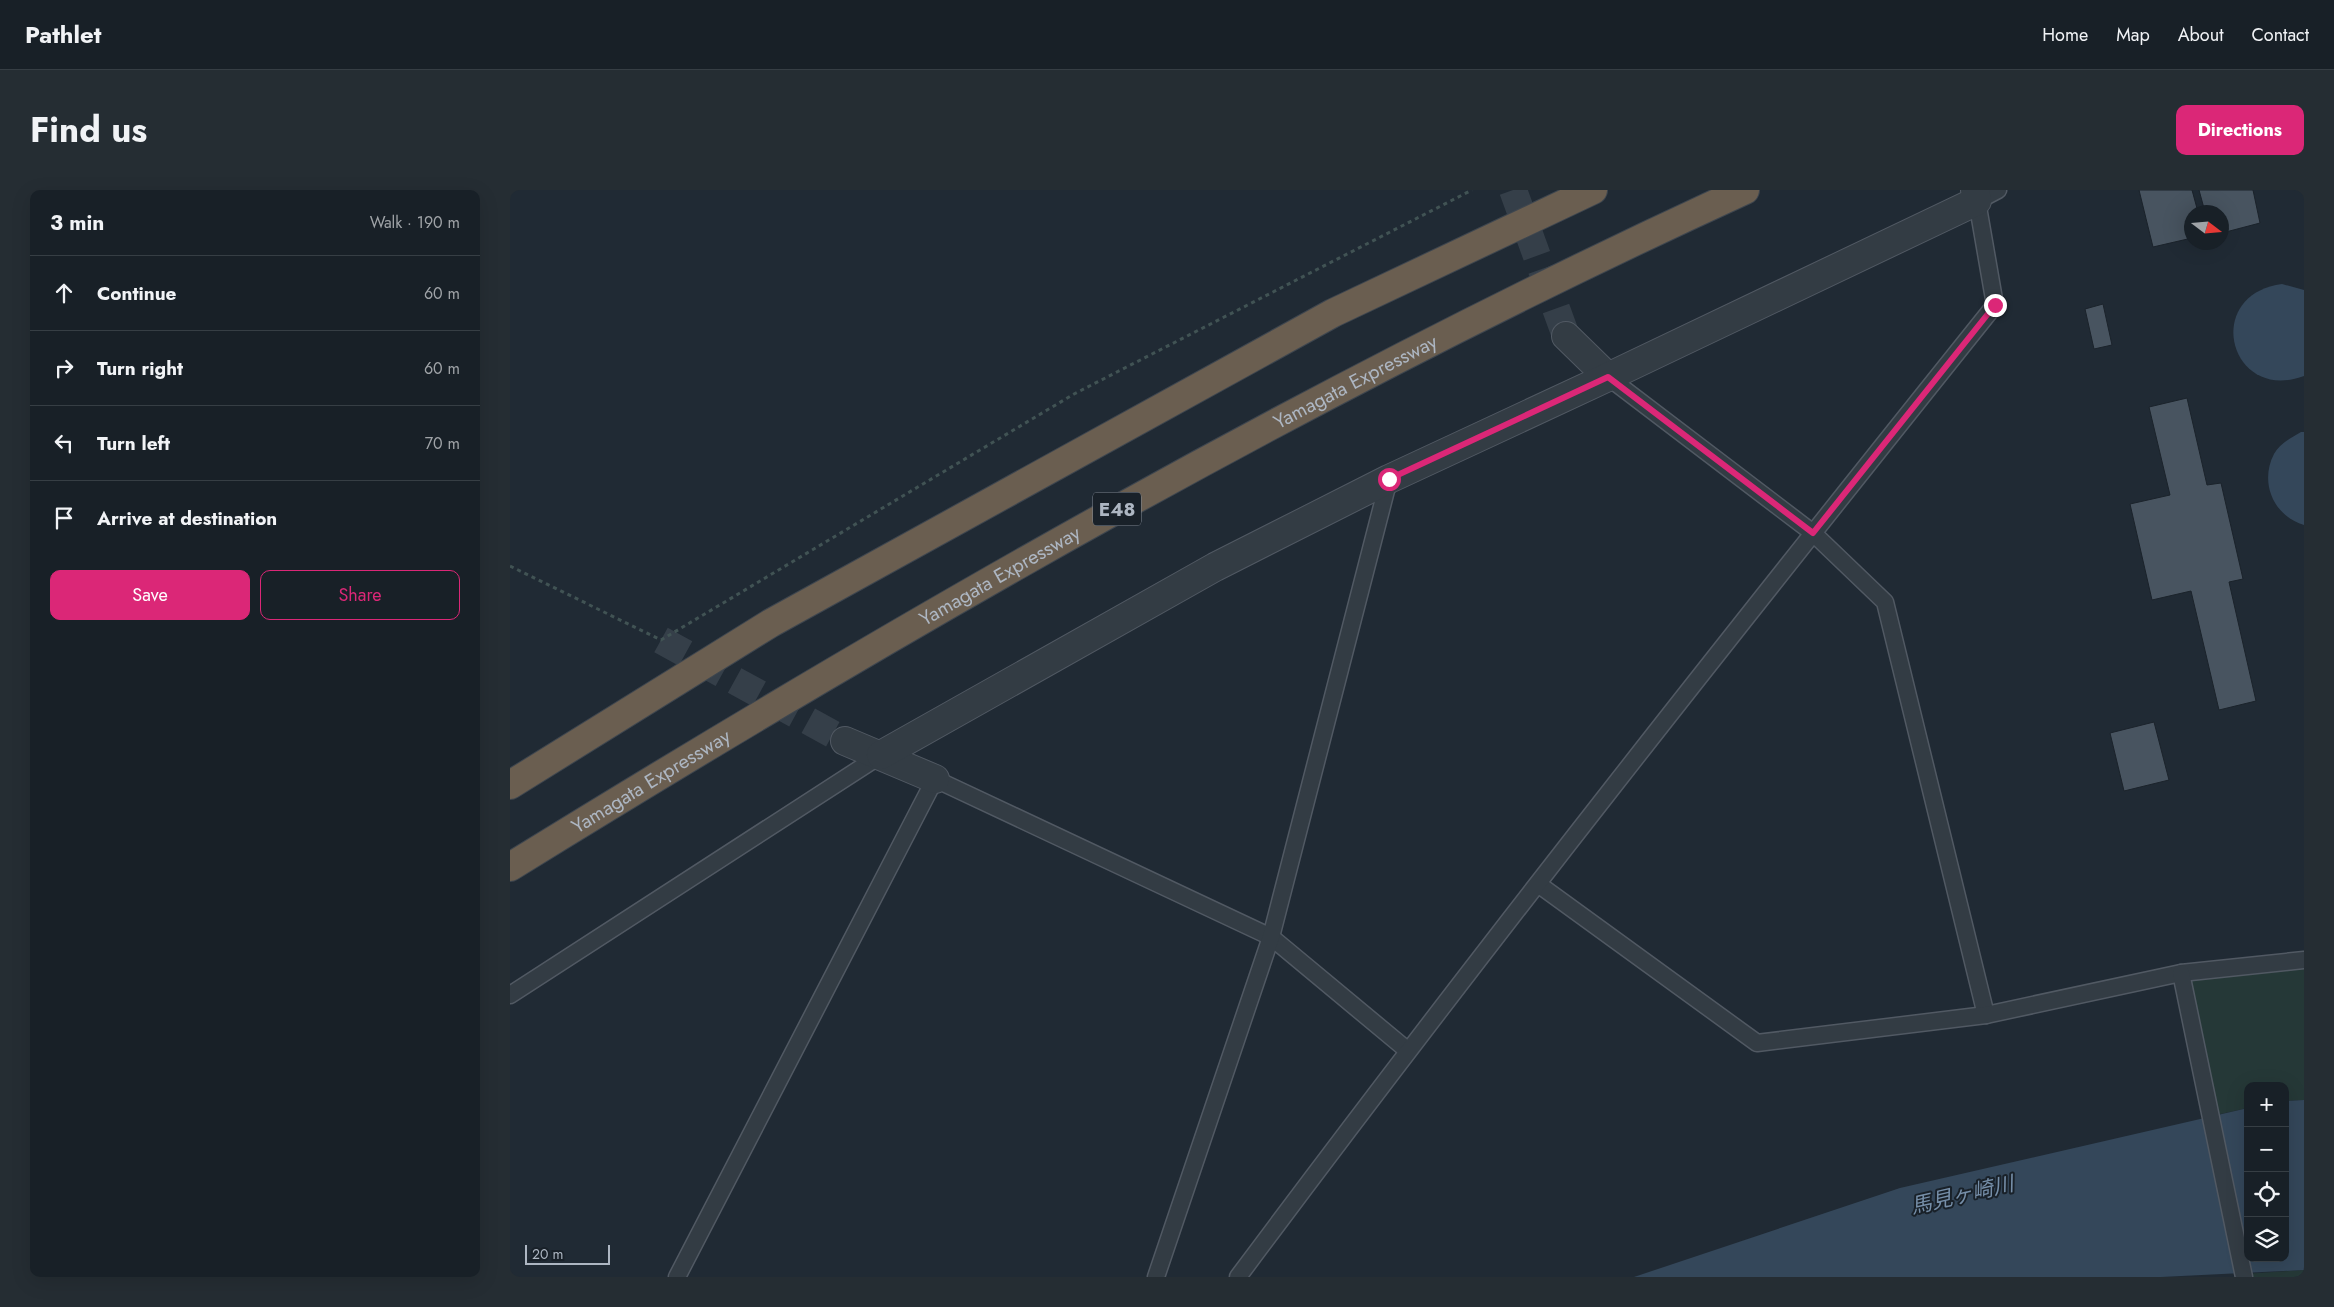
<!DOCTYPE html>
<html lang="en">
<head>
<meta charset="utf-8">
<style>
  :root { --surface:#182027; --page:#252d33; --text:#f1f3f6; --muted:#9fa3a7; --line:#363e44; --accent:#db2777 }
  body { margin:0; font-family:Jost,"Noto Sans JP",sans-serif; background:var(--page); color:var(--text) }
  .controls { position:absolute; right:15px; bottom:15px; display:grid; overflow:hidden; border-radius:10px; box-shadow:0 5px 20px #0002 }
  .controls button { width:45px; height:45px; display:grid; place-items:center; padding:0; border:0; border-bottom:1px solid var(--line); background:var(--surface); color:var(--text); font:25px sans-serif }
  .compass { position:absolute; left:1674px; top:15px; width:45px; height:45px; border-radius:50%; background:var(--surface); box-shadow:0 5px 20px #0002; rotate:106deg }
  .scale { position:absolute; left:15px; bottom:12px; width:85px; box-sizing:border-box; padding-left:5px; border:2px solid #adb6c2; border-top:0; font-size:14px; line-height:18px; white-space:nowrap; color:#adb6c2; -webkit-text-stroke:4px #192129; paint-order:stroke }
  .stop { position:absolute; width:15px; height:15px; margin:-11px; border:4px solid #db2777; border-radius:50%; background:#fff }
  .stop.end { background:#db2777; border-color:#fff; box-shadow:0 1px 5px #0008 }
  .list { margin:0; padding:0; list-style:none }
  h2 { display:flex; justify-content:space-between; align-items:center; height:65px; margin:0; padding:0 20px; font-size:21px }
  h2 small { font-size:16px; font-weight:400; color:var(--muted) }
  .list li { display:grid; grid-template-columns:32px 1fr auto; gap:15px; align-items:center; box-sizing:border-box; height:75px; padding:0 20px; border-top:1px solid var(--line) }
  .list b { display:block; font-size:19px; white-space:nowrap }
  .list em { font-size:16px; font-style:normal; color:var(--muted) }
  .actions { display:flex; gap:10px; padding:15px 20px }
  .actions a { flex:1; padding:11px 0; border:1px solid var(--accent); border-radius:10px; text-align:center; font-size:18px; color:var(--accent) }
  .actions .main { background:var(--accent); color:#fff }
  .icon { flex:none; width:28px; height:28px; fill:none; stroke:currentColor; stroke-width:2; stroke-linecap:round; stroke-linejoin:round }
  .map { position:relative; flex:none; width:1794px; height:1087px; overflow:hidden; border-radius:10px }
  header { display:flex; align-items:center; gap:30px; box-sizing:border-box; height:70px; padding:0 25px; background:var(--surface); border-bottom:1px solid var(--line) }
  header strong { font-size:24px }
  nav { display:flex; gap:28px; margin-inline-start:auto; font-size:18px }
  .intro { display:flex; align-items:center; justify-content:space-between; box-sizing:border-box; height:120px; padding:0 30px }
  h1 { margin:0; font-size:35px }
  .button { padding:12px 22px; border-radius:10px; background:var(--accent); color:#fff; font-size:18px; font-weight:700 }
  main { display:flex; gap:30px; padding:0 30px }
  aside { flex:1; background:var(--surface); border-radius:10px; box-shadow:0 5px 20px #0002 }
  .map>svg:first-child { display:block }
</style>
</head>
<body>
<header>
<strong>Pathlet</strong>
<nav><a>Home</a><a>Map</a><a>About</a><a>Contact</a></nav>
</header>
<div class="intro"><h1>Find us</h1><a class="button">Directions</a></div>
<main>
<aside>
<h2>3 min<small>Walk · 190 m</small></h2>
<ul class="list">
<li><svg class="icon" aria-label="ahead" viewBox="0 0 24 24"><path d="M12 20V5M6 11l6-6 6 6"/></svg><div><b>Continue</b></div><em>60 m</em></li>
<li><svg class="icon" aria-label="right" viewBox="0 0 24 24"><path d="M7 20v-9h11M14 6l5 5-5 5"/></svg><div><b>Turn right</b></div><em>60 m</em></li>
<li><svg class="icon" aria-label="left" viewBox="0 0 24 24"><path d="M17 20v-9H6M10 6l-5 5 5 5"/></svg><div><b>Turn left</b></div><em>70 m</em></li>
<li><svg class="icon" aria-label="arrive" viewBox="0 0 24 24"><path d="M6 21V4h12l-3 4 3 4H6"/></svg><div><b>Arrive at destination</b></div></li>
</ul>
<div class="actions"><a class="main">Save</a><a>Share</a></div>
</aside>
<div class="map">
<svg width="1794" height="1087" viewBox="0 0 1794 1087">
  <rect width="100%" height="100%" fill="#202a34"/>
  <g fill="#253837">
    <path d="M1794 770V910L1775 911V896H1738V918L1701 926 1671 783Z"/>
    <path d="M1794 1080V1087H1734V1084Z"/>
  </g>
  <g fill="#34475a">
    <path d="M1772 94 1794 100V186C1720 214 1691 105 1772 94Z"/>
    <path d="M1791 242H1794V335C1764 326 1749 293 1764 264 1770 253 1781 248 1791 242Z"/>
    <path d="M1794 910V1080L1651 1087H1124L1390 998 1738 918V1068H1775V911Z"/>
  </g>
  <g fill="#485460" stroke="#1b232b">
    <path d="M1629 0H1682L1688 22H1682V48L1643 57Z"/>
    <path d="M1689 0H1743L1750 33 1712 43V22H1695Z"/>
    <path d="M1593 114 1602 155 1584 159 1575 119Z"/>
    <path d="M1677 208 1697 295 1711 293 1733 389 1719 392 1746 511 1709 520 1681 401 1642 410 1620 314 1660 305 1639 217Z"/>
    <path d="M1644 532 1659 590 1614 601 1600 543Z"/>
  </g>
  <g fill="none" stroke-linecap="round" stroke-linejoin="round">
    <g stroke="#353f49" stroke-width="28" stroke-dasharray="28 14" stroke-linecap="butt">
      <path d="M1003 0 1056 146"/>
      <path d="M151 450 335 551"/>
    </g>
    <g stroke="#515963" stroke-width="19">
      <g id="lane">
        <path d="M1098 187 1303 343 1375 412 1476 825"/>
        <path d="M1028 694 1247 853 1476 825 1671 783 1794 770"/>
        <path d="M1671 783 1734 1087"/>
        <path d="M0 805 371 565"/>
        <path d="M167 1087 425 589 761 747 897 860"/>
        <path d="M646 1087 761 747 879 289"/>
        <path d="M728 1087C973 758 1229 435 1485 115L1467 11 1488 0"/>
      </g>
    </g>
    <g stroke="#515963" stroke-width="30">
      <g id="street">
        <path d="M1056 146 1098 187"/>
        <path d="M335 551 425 589"/>
        <path d="M371 565 705 377 879 289 1098 187 1467 11 1465 0"/>
      </g>
    </g>
    <g stroke="#3e464f" stroke-width="30">
      <g id="highway">
        <path d="M0 595 261 433 823 123 1083 0"/>
        <path id="s1" d="M0 677C400 430 807 196 1235 0"/>
      </g>
    </g>
    <path stroke="#415354" stroke-width="3" stroke-dasharray="4 4" stroke-linecap="butt" d="M0 376 151 450 564 204 962 0"/>
    <use href="#lane" stroke="#333c44" stroke-width="16"/>
    <use href="#street" stroke="#333c44" stroke-width="28"/>
    <use href="#highway" stroke="#6a5e50" stroke-width="28"/>
  </g>
  <g fill="none" stroke-linecap="round" stroke-linejoin="round">
    <path stroke="#db2777" stroke-width="6" d="M879 289 1098 187 1303 343 1485 115"/>
  </g>
  <g text-anchor="middle" stroke-width="4" stroke-linejoin="round" paint-order="stroke">
    <rect fill="#192129" stroke="#818994" stroke-width="1" x="583" y="302.5" width="48" height="33" rx="4"/>
    <g font-size="19" font-weight="bold" fill="#adb6c2">
      <text x="607" y="326">E48</text>
    </g>
    <g font-size="20" fill="#adb6c2" stroke="#192129">
      <text dy="7" stroke="none"><textPath href="#s1" startOffset="975">Yamagata Expressway</textPath></text>
      <text dy="7" stroke="none"><textPath href="#s1" startOffset="570">Yamagata Expressway</textPath></text>
      <text dy="7" stroke="none"><textPath href="#s1" startOffset="165">Yamagata Expressway</textPath></text>
    </g>
    <g font-size="21" font-style="italic" fill="#768fa9" stroke="#192129">
      <text transform="translate(1452 1005) rotate(-13)" y="7">馬見ヶ崎川</text>
    </g>
  </g>
</svg>
<div class="controls">
<button>+</button>
<button>−</button>
<button><svg class="icon" aria-label="locate" viewBox="0 0 24 24"><circle cx="12" cy="12" r="6"/><path d="M12 2v4M12 18v4M2 12h4M18 12h4"/></svg></button>
<button><svg class="icon" aria-label="layers" viewBox="0 0 24 24"><path d="M12 4l9 5-9 5-9-5zM3 14l9 5 9-5"/></svg></button>
</div>
<svg class="compass" viewBox="-18 -18 36 36"><path d="M0-13l5 13h-10z" fill="#e53935"/><path d="M0 13l5-13h-10z" fill="#9fa3a7"/></svg>
<div class="scale">20 m</div>
<div class="stop" style="left:879px;top:289px"></div>
<div class="stop end" style="left:1485px;top:115px"></div>
</div>
</main>
</body>
</html>
